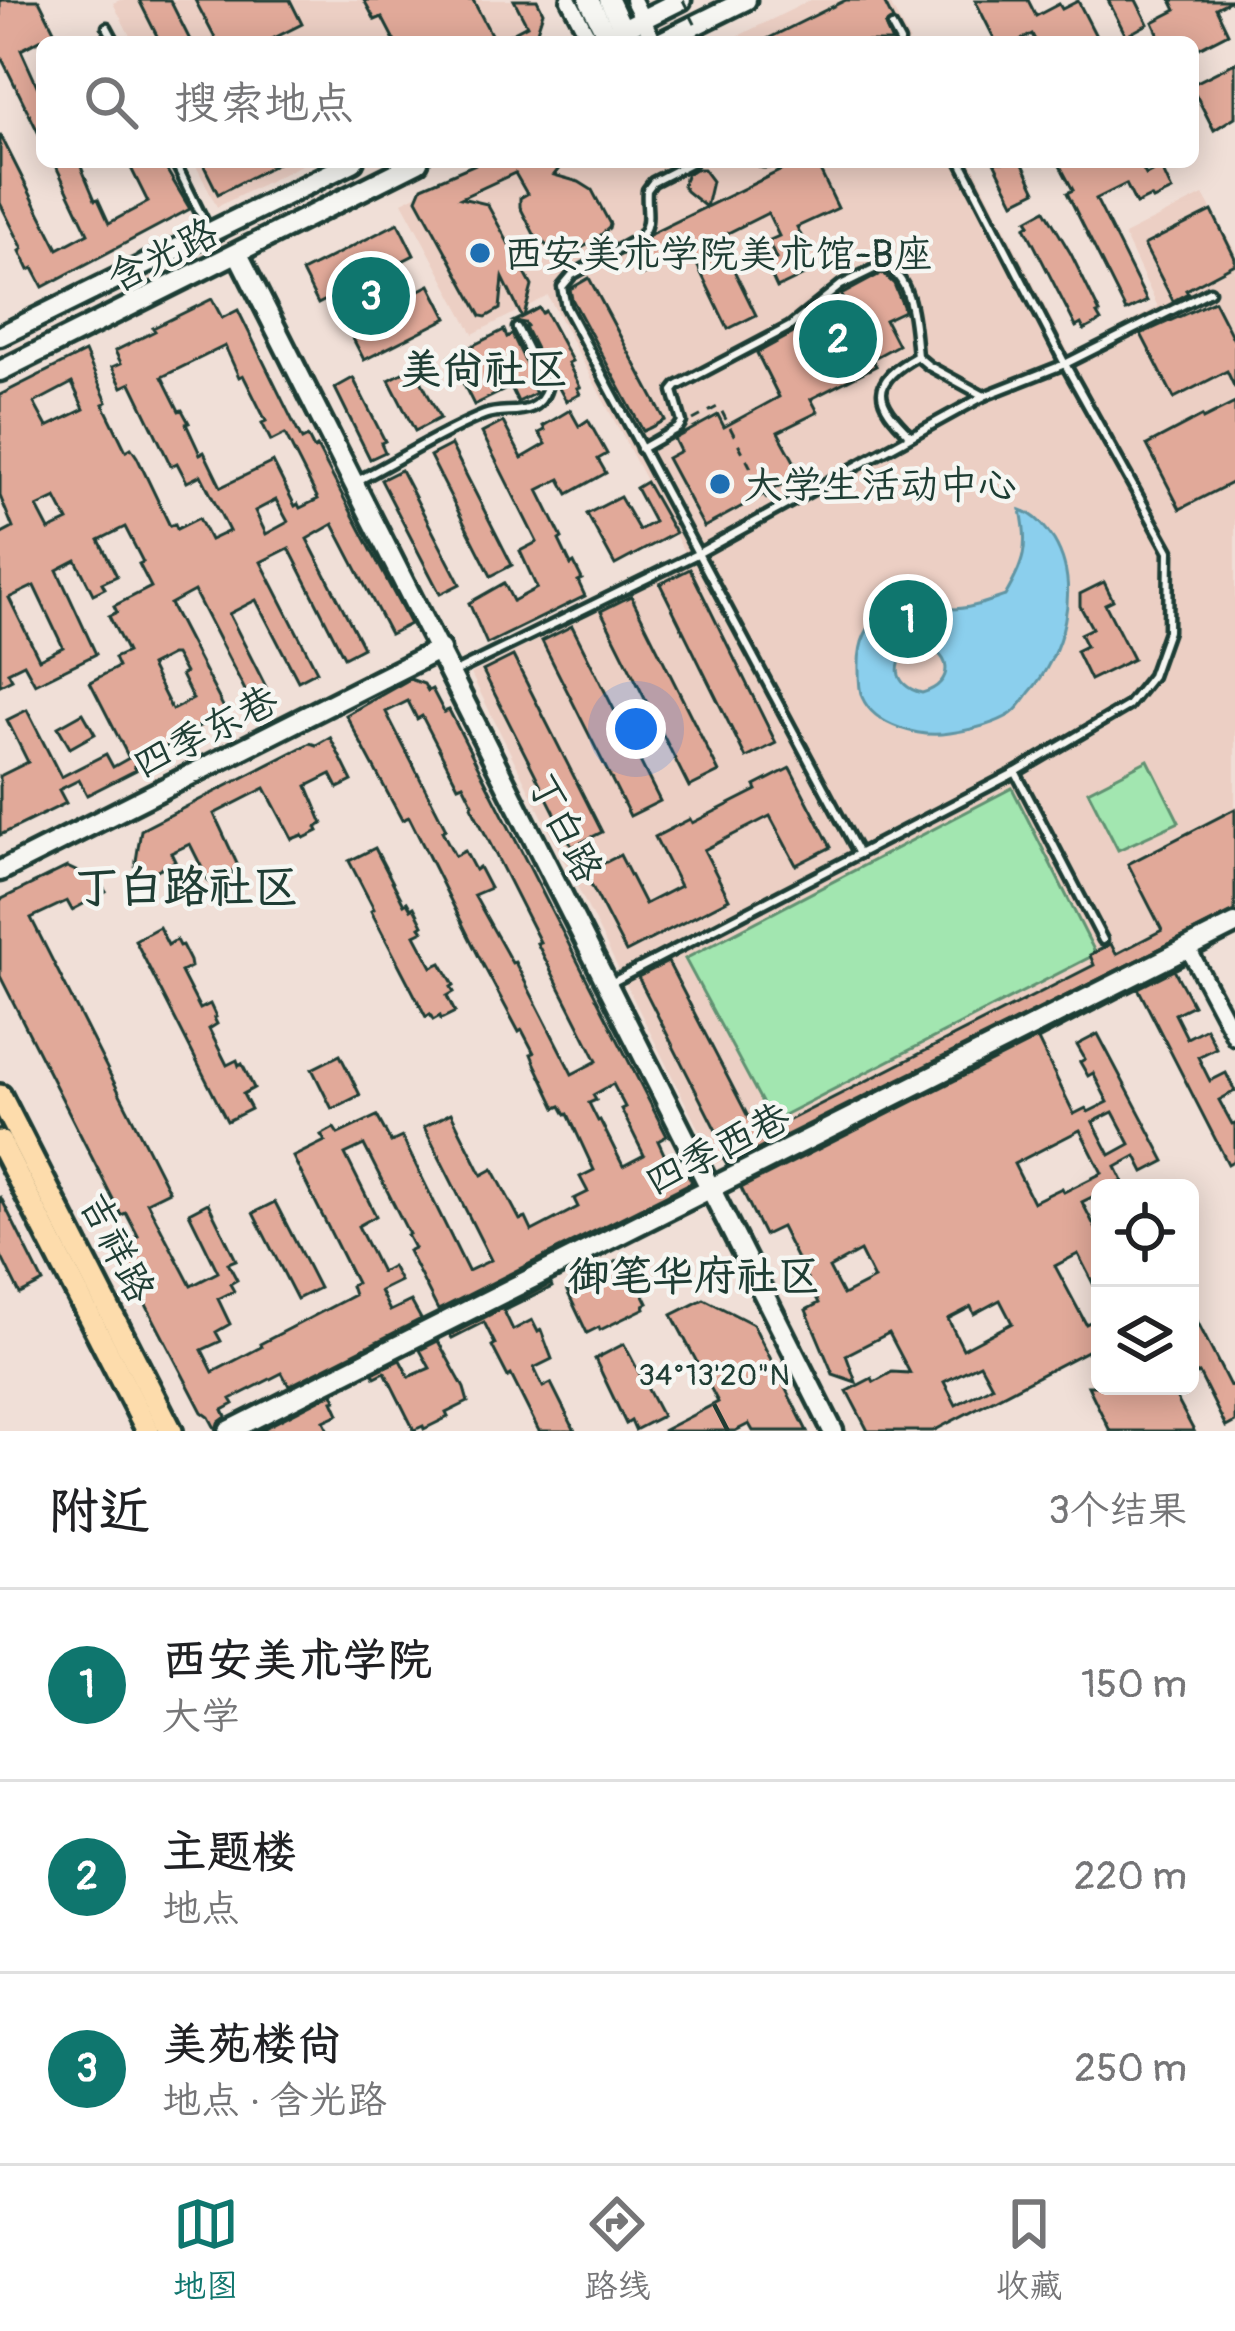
<!DOCTYPE html>
<html lang="zh">
<head>
<meta charset="utf-8">
<style>
  :root { --surface:#fff; --page:#f6f6f6; --text:#202124; --muted:#757577; --line:#e0e0e0; --accent:#0f766e }
  body { margin:0; font-family:Pangolin,"LXGW WenKai TC",sans-serif; background:var(--page); color:var(--text) }
  .controls { position:absolute; right:36px; bottom:36px; display:grid; overflow:hidden; border-radius:18px; box-shadow:0 6px 30px #0003 }
  .controls button { width:108px; height:108px; display:grid; place-items:center; padding:0; border:0; border-bottom:3px solid var(--line); background:var(--surface); color:var(--text); font:60px sans-serif }
  .you { position:absolute; left:636px; top:729px; width:42px; height:42px; margin:-30px; border:9px solid #fff; border-radius:50%; background:#1a73e8; box-shadow:0 0 0 18px #1a73e833 }
  .badge { display:grid; place-items:center; width:78px; height:78px; border-radius:50%; background:var(--accent); color:#fff; font-size:39px; font-weight:700 }
  .pin { position:absolute; translate:-50% -50%; border:6px solid #fff; box-shadow:0 3px 12px #0006 }
  .list { margin:0; padding:0; list-style:none }
  h2 { display:flex; justify-content:space-between; align-items:center; height:156px; margin:0; padding:0 48px; font-size:51px }
  h2 small { font-size:39px; font-weight:400; color:var(--muted) }
  .list li { display:grid; grid-template-columns:78px 1fr auto; gap:36px; align-items:center; box-sizing:border-box; height:192px; padding:0 48px; border-top:3px solid var(--line) }
  .list b { display:block; font-size:45px; white-space:nowrap }
  .list p { margin:0; font-size:39px; white-space:nowrap; color:var(--muted) }
  .list em { font-size:39px; font-style:normal; color:var(--muted) }
  .icon { flex:none; width:66px; height:66px; fill:none; stroke:currentColor; stroke-width:2; stroke-linecap:round; stroke-linejoin:round }
  .map { position:relative; flex:none; width:1235px; height:1431px; overflow:hidden }
  .search { position:absolute; background:var(--surface); box-shadow:0 6px 30px #0003; left:36px; right:36px; top:36px; height:132px; display:flex; align-items:center; gap:30px; box-sizing:border-box; padding:0 42px; border-radius:18px; color:var(--muted); font-size:45px }
  .sheet { height:732px; background:var(--surface) }
  nav { display:flex; justify-content:space-around; align-items:center; box-sizing:border-box; height:168px; border-top:3px solid var(--line); background:var(--surface); font-size:33px; color:var(--muted) }
  nav a { display:grid; justify-items:center; gap:6px }
  nav .on { color:var(--accent) }
  .map>svg:first-child { display:block }
</style>
</head>
<body>
<div class="map">
<svg width="1235" height="1431" viewBox="0 0 1235 1431">
  <rect width="100%" height="100%" fill="#f0dfd7"/>
  <filter id="ink" filterUnits="userSpaceOnUse"><feTurbulence type="fractalNoise" baseFrequency=".00833" numOctaves="2"/><feDisplacementMap in="SourceGraphic" scale="24" xChannelSelector="R" yChannelSelector="G"/><feConvolveMatrix kernelMatrix="1 2 1 2 8 2 1 2 1" color-interpolation-filters="sRGB"/></filter>
  <g filter="url(#ink)">
    <g fill="#eccfc4">
      <path d="M120 0H528L540 22 534 42H133L113 3Z"/>
      <path d="M811 0H888L910 42H726Z"/>
      <path d="M194 162H307L217 207Z"/>
      <path d="M482 162H971L1070 355 1158 307 1124 235 1203 195 1235 251V400L1223 407 1235 428V897L716 1164 471 674 690 563 548 296 473 334 402 202Z"/>
    </g>
    <g fill="#a2e6b0" stroke="#609272" stroke-width="3">
      <path d="M1148 760 1179 822 1118 850 1088 791Z"/>
      <path d="M1012 788 1096 954 772 1121 685 959Z"/>
    </g>
    <path fill="#8bcfed" stroke="#6095a3" stroke-width="3" fill-rule="evenodd" d="M1021 510C1036 515 1045 527 1054 540 1082 587 1063 655 1029 693 1024 700 1018 709 1011 714 994 725 970 730 950 733 921 738 875 727 862 697 859 690 859 678 859 670 858 642 866 624 889 608 907 596 931 609 951 609 970 609 987 602 1005 596 1024 564 1029 547 1021 510ZM918 646C953 649 956 684 922 693 892 686 890 658 918 646Z"/>
    <g fill="#e1a999" stroke="#1f3d34" stroke-width="3" fill-rule="evenodd">
      <path d="M0 0H39L55 32 21 50 39 90 42 88V140L0 55Z"/>
      <path d="M139 0H170L191 42H160Z"/>
      <path d="M195 0H290L302 24 266 42H217Z"/>
      <path d="M364 0H473L495 42 527 25 514 0H537L543 12 534 40 533 38 525 42H395L382 17 375 20Z"/>
      <path d="M846 0H883L893 20 885 26 892 42H761Z"/>
      <path d="M975 0H1028L1036 16 1059 4 1062 9 1078 1 1099 42H1036L1032 34 1017 42H996Z"/>
      <path d="M1108 0H1136L1148 24 1126 36Z"/>
      <path d="M1171 0H1232L1216 8 1228 33 1193 51V42H1162L1153 22 1176 10Z"/>
      <path d="M1235 63V117L1214 130 1196 95 1193 97V84Z"/>
      <path d="M0 134 58 249 88 233 54 162H79L95 200 98 199 109 223 148 202 128 162H162L190 209 43 287 33 268 29 270 20 251 23 249 0 203Z"/>
      <path d="M202 162H280L218 194Z"/>
      <path d="M480 162H564L554 175 579 182 592 190 610 224 609 228 593 242 575 251 564 252 551 249 535 236 520 207V198L527 194 515 173 461 198 487 204 532 286 524 316 539 308 542 313 545 311 572 361 568 363 580 387 577 388 580 394 566 401 553 377 551 379 525 327 527 326 525 323 514 321 522 317 503 278 500 309 486 317 481 316 417 199 422 187Z"/>
      <path d="M798 162H816L838 208 797 227 808 250 798 255 806 274 777 288 766 264 776 259 768 241 779 236 768 213 718 238 756 315 728 329 691 252 639 277 628 253 643 244 651 234Z"/>
      <path d="M994 162H1022L1036 191 1014 202Z"/>
      <path d="M1058 162H1139L1146 175 1161 167 1172 191 1153 200 1151 197 1136 204 1126 184 1096 199 1147 301 1126 311 1067 193 1073 190Z"/>
      <path d="M695 169H703L712 181 706 207 686 191 683 185 686 175Z"/>
      <path d="M1045 210 1071 254 1100 313 1097 314 1101 321 1084 330 1081 324 1076 327 1025 227 1030 224 1027 220Z"/>
      <path d="M1212 211 1235 258V264L1186 290 1188 293 1173 301 1144 245Z"/>
      <path d="M398 223 414 255 381 272 396 302 430 285 447 318 364 360 347 327 362 319 347 289 318 304 302 272Z"/>
      <path d="M882 273 894 284 903 306 904 311 885 320 898 345 872 359 876 366 811 399 818 412 778 432 801 474 704 527 667 458 680 451 674 439 718 415 724 427 779 397 757 353 812 323 817 333 838 323 832 310 845 303 841 295Z"/>
      <path d="M589 278 665 420 650 428 643 431 572 299 570 289Z"/>
      <path d="M212 299 222 318 238 310 302 440 308 437 314 449 317 447 410 624 390 634 333 524 307 539 363 647 344 657 289 548 261 562 317 671 298 681 256 600 229 614 268 691 250 700 194 591 170 604 226 712 196 728 197 731 156 752 158 754 134 766 136 770 87 795 79 780 59 790 66 803 0 835V776L28 762 7 720 27 710 61 777 106 754 113 767 129 758 90 682 118 667 114 658 127 652 109 616 117 612 114 606 151 587 139 564 143 562 125 527 99 540 117 576 102 583 105 588 93 594 76 560 57 570 96 654 35 684 24 664 8 672 12 679 0 685V535L13 528 0 496V395L85 352 107 402 103 404 126 451 131 448 137 457 170 526 175 524 177 529 199 518 210 540 229 531 201 475 187 482 177 463 171 466 131 383 122 387 112 367 121 363 115 351 155 331 153 328ZM225 346 239 377 243 375 266 421 262 423 271 441 285 434 318 499 300 508 298 504 295 506 273 462 221 487 204 452 200 454 186 424 189 423 182 410 179 411 162 377ZM72 383 84 409 47 427 34 403ZM56 498 68 521 49 530 37 507ZM276 500 288 522 266 534 255 511ZM34 586 63 647 39 659 9 598ZM171 655H175L185 673 181 675 193 699 172 710 150 666Z"/>
      <path d="M1214 301 1235 342V388L1227 371 1174 398 1141 334Z"/>
      <path d="M504 330 507 337 512 334 537 386 533 388 536 393 518 402 511 387 474 405 450 357Z"/>
      <path d="M414 367 440 418 415 431 389 380Z"/>
      <path d="M353 378 385 441 381 443 385 452 370 459 335 388Z"/>
      <path d="M1235 403V481L1180 509 1147 445 1202 416 1203 419Z"/>
      <path d="M570 410 579 426 588 420 607 454 598 459 606 473 568 494 560 479 538 490 562 538 559 540 571 565 574 563 582 579 578 581 585 596 487 644 469 603 504 583 513 601 537 588 520 551 537 542 482 433 503 422 522 458 546 444 539 433 545 430 543 426Z"/>
      <path d="M451 445 512 565 491 576 430 456Z"/>
      <path d="M401 470 460 584 440 594 381 480Z"/>
      <path d="M646 482 675 533 615 565 587 514 620 497 639 530 654 522 636 488Z"/>
      <path d="M690 569 776 743 746 758 660 584Z"/>
      <path d="M1104 582 1113 600 1105 604 1133 659 1090 680 1076 651 1086 646 1080 634 1092 628 1080 606V594Z"/>
      <path d="M631 596 719 772 689 787 601 611Z"/>
      <path d="M572 626 660 801 630 816 542 641Z"/>
      <path d="M513 656 602 832 572 847 483 671Z"/>
      <path d="M410 679 424 684 428 691 432 689 444 712 449 710 667 1136 658 1141 664 1154 679 1179 688 1174 692 1182 438 1310 408 1251 414 1248 407 1235 409 1234 364 1145 345 1154 376 1216 358 1226 381 1272 392 1266 400 1281 380 1291 390 1311 411 1301 421 1319 289 1386 282 1373 231 1399 234 1404 223 1410 226 1417 218 1423 216 1430 209 1417 202 1412 116 1247 138 1236 126 1213 121 1215 0 976V900L67 867 99 882 106 892 72 910 67 901 31 918 169 1191 147 1202 191 1286 218 1272 189 1213 208 1203 236 1260 228 1263 237 1280 230 1284 234 1291 218 1299 230 1324 216 1332 221 1341 202 1350 213 1372 261 1347 260 1344 354 1295 351 1286 356 1283 293 1157 325 1141 321 1135 334 1128 338 1134 377 1116 391 1142 402 1137 468 1271 491 1260 424 1127 451 1113 482 1175 493 1169 520 1220 526 1218 532 1231 578 1207 574 1199 588 1192 580 1177 594 1170 568 1114 566 1115 561 1106 556 1108 535 1064 531 1054 534 1053 522 1030 519 1032 479 957 409 817 402 820 346 715ZM408 701 417 719 422 716 458 786 463 784 473 804 471 806 540 942 537 943 597 1061 572 1074 515 962 512 963 474 895 490 888 479 867 475 870 465 851 455 856 442 831 446 829 386 712ZM613 1084 625 1107 621 1109 644 1155 623 1166 600 1120 598 1121 589 1103 596 1100 593 1095Z"/>
      <path d="M83 713 95 734 70 748 58 727Z"/>
      <path d="M330 737 352 781 338 788 331 774 307 786 323 824 316 827 318 831 304 838 302 835 292 839 265 788 214 814 239 868 232 871 234 874 221 881 219 877 209 882 190 844 171 853 175 861 141 878 135 867 141 830 310 743 316 745Z"/>
      <path d="M790 768 831 847 796 865 770 816 766 818 704 850 729 899 626 952 585 873 620 855 645 904 680 886 655 837 690 819 692 823 757 790 755 786Z"/>
      <path d="M1235 809V911L727 1165 721 1155 727 1152 638 977 668 962 758 1136 1094 965 1090 955 1111 944 1116 954 1162 930 1128 864Z"/>
      <path d="M375 848 404 904 407 902 411 909 414 907 423 925 420 927 423 931 415 935 432 967 441 963 454 985 451 987 454 992 447 996 455 1012 441 1019 440 1016 433 1020 430 1014 426 1017 371 911 374 909 349 861Z"/>
      <path d="M159 927 168 945 176 940 179 946 182 945 190 961 191 967 181 972 200 1009 210 1004 216 1017 214 1018 217 1024 209 1029 227 1065 237 1060 239 1066 242 1064 254 1088 243 1094 251 1109 227 1121 135 940Z"/>
      <path d="M1184 965 1174 970 1193 1005 1175 1014 1187 1038 1206 1028 1216 1048 1198 1057 1210 1081 1226 1073 1235 1091 1219 1100 1232 1124 1235 1123V1160L1228 1164 1138 988 1038 1040 1074 1114 1086 1108 1088 1112 1108 1102 1093 1073 1088 1076 1080 1062 1085 1059 1077 1045 1098 1034 1165 1161 1144 1172 1136 1156 1116 1167 1123 1181 1109 1188H1100V1193L1082 1202 1100 1237V1297L1078 1254 1055 1266 1086 1324 1100 1317V1344L933 1431H868L847 1391 872 1378 874 1382 892 1372 910 1373 889 1333 846 1355 856 1382 833 1374 806 1310 819 1303 781 1227 764 1235 741 1188ZM1113 1112 1130 1144 1110 1155 1093 1122ZM1080 1130 1102 1173 1064 1192 1062 1188 1033 1202 1014 1164ZM860 1251 874 1279 843 1295 829 1268ZM1000 1300 1012 1323 963 1349 948 1319 971 1307 974 1314ZM980 1364 992 1386 956 1405 944 1382Z"/>
      <path d="M340 1055 360 1095 332 1109 312 1069Z"/>
      <path d="M0 1196 43 1282 20 1294 0 1254Z"/>
      <path d="M275 1202 319 1288 297 1299 253 1213Z"/>
      <path d="M640 1255 653 1281 649 1283 651 1289 643 1293 648 1303 644 1305 645 1308 600 1330 599 1327 587 1333 567 1291 580 1285 578 1281 598 1270 620 1260 622 1264Z"/>
      <path d="M551 1284 552 1287 504 1311 513 1330 532 1320 538 1332 541 1330 552 1359 534 1368 543 1387 551 1383 575 1431H539L511 1375 508 1377 492 1346 495 1344 484 1322 452 1338 450 1335Z"/>
      <path d="M704 1299 753 1324 807 1431H753L749 1424 735 1431H662L718 1402 672 1315Z"/>
      <path d="M1190 1307 1230 1386 1235 1383V1422L1226 1427 1199 1373 1190 1377Z"/>
      <path d="M438 1341 464 1388 468 1402 446 1413 448 1417 424 1429 423 1426 414 1430 385 1372 375 1377 373 1373 400 1360 409 1377 430 1368 420 1350Z"/>
      <path d="M624 1344 662 1416 635 1430 631 1421 626 1424 595 1359Z"/>
      <path d="M1088 1386H1170L1194 1431H1110Z"/>
      <path d="M333 1393 336 1400 333 1401 339 1414 324 1421 329 1431H259Z"/>
    </g>
    <g fill="none" stroke-linecap="round" stroke-linejoin="round">
      <g stroke="#1f3d34" stroke-width="15">
        <g id="lane">
          <path d="M107 27 115 42"/>
          <path d="M892 27 900 42"/>
          <path d="M175 162 208 229"/>
          <path d="M692 162 653 182 647 190C645 209 653 223 639 238L572 275 562 287 566 307 859 854"/>
          <path d="M763 162H768"/>
          <path d="M910 435C874 400 869 383 917 356L929 366 984 396"/>
          <path d="M641 449 678 428 682 422 673 391 677 386 789 327 841 285 882 265C914 276 914 328 917 356"/>
          <path d="M359 480C398 460 443 431 484 415 506 406 537 421 547 388L517 328"/>
          <path d="M455 672 697 554 984 396 1065 364 1210 291"/>
          <path d="M1016 773 1103 940"/>
          <path d="M609 984 1016 772 1128 706 1152 676 1168 631 1169 551 1065 364 961 162"/>
        </g>
      </g>
      <g stroke="#1f3d34" stroke-width="22">
        <g id="street">
          <path d="M569 0 591 42"/>
          <path d="M633 0 654 42"/>
          <path d="M1188 948 1235 1037"/>
        </g>
      </g>
      <g stroke="#1f3d34" stroke-width="27">
        <g id="secondary">
          <path d="M589 0 610 42"/>
          <path d="M609 0 629 42"/>
          <path d="M597 42 681 0"/>
          <path d="M661 42 746 0"/>
          <path d="M238 254 833 1431"/>
          <path d="M0 336 353 162"/>
          <path d="M0 371 418 162"/>
          <path d="M0 871 440 649"/>
          <path d="M229 1431 1235 924"/>
        </g>
      </g>
      <g stroke="#1f3d34" stroke-width="30">
        <g id="primary">
          <path d="M0 1096 171 1431"/>
          <path d="M0 1142 148 1431"/>
        </g>
      </g>
      <path stroke="#1f3d34" stroke-width="3" stroke-dasharray="9 9" stroke-linecap="butt" d="M693 420 719 406 770 505"/>
      <use href="#lane" stroke="#f6f6f2" stroke-width="6"/>
      <use href="#street" stroke="#f6f6f2" stroke-width="14"/>
      <use href="#secondary" stroke="#f6f6f2" stroke-width="18"/>
      <use href="#primary" stroke="#fddcac" stroke-width="21"/>
      <path stroke="#1f3d34" stroke-width="3" stroke-dasharray="9 9" stroke-linecap="butt" d="M683 0 704 42"/>
    </g>
  </g>
  <path fill="none" stroke="#1f3d34" stroke-width="4.5" d="M714 1404 728 1431"/>
  <g fill="#1f6fb2" stroke="#f6f6f2" stroke-width="4.5">
    <circle cx="480" cy="253" r="12"/>
    <circle cx="720" cy="484" r="12"/>
  </g>
  <g text-anchor="middle" stroke-width="9" stroke-linejoin="round" paint-order="stroke">
    <g font-size="39" fill="#1f3d34" stroke="#f6f6f2" text-anchor="start">
      <text x="504" y="267">西安美术学院美术馆-B座</text>
      <text x="744" y="498">大学生活动中心</text>
    </g>
    <g font-size="39" fill="#1f3d34" stroke="#f6f6f2">
      <text transform="translate(162 254) rotate(-26)" y="14">含光路</text>
      <text transform="translate(205 731) rotate(-27)" y="14">四季东巷</text>
      <text transform="translate(566 827) rotate(63)" y="14">丁白路</text>
      <text transform="translate(717 1148) rotate(-27)" y="14">四季西巷</text>
      <text transform="translate(118 1247) rotate(63)" y="14">吉祥路</text>
    </g>
    <g font-size="42" font-weight="bold" fill="#1f3d34" stroke="#f6f6f2">
      <text x="484" y="383">美尚社区</text>
      <text x="694" y="1290">御笔华府社区</text>
    </g>
    <g font-size="45" font-weight="bold" fill="#1f3d34" stroke="#f6f6f2">
      <text x="186" y="902">丁白路社区</text>
    </g>
  </g>
  <g font-size="30" text-anchor="middle" fill="#1f3d34" stroke="#f6f6f2" stroke-width="9" stroke-linejoin="round" paint-order="stroke">
    <text x="714" y="1385">34°13'20"N</text>
  </g>
</svg>
<div class="controls">
<button><svg class="icon" aria-label="locate" viewBox="0 0 24 24"><circle cx="12" cy="12" r="6"/><path d="M12 2v4M12 18v4M2 12h4M18 12h4"/></svg></button>
<button><svg class="icon" aria-label="layers" viewBox="0 0 24 24"><path d="M12 4l9 5-9 5-9-5zM3 14l9 5 9-5"/></svg></button>
</div>
<div class="you"></div>
<div class="pin badge" style="left:908px;top:619px">1</div>
<div class="pin badge" style="left:838px;top:339px">2</div>
<div class="pin badge" style="left:371px;top:296px">3</div>
<div class="search"><svg class="icon" aria-label="search" viewBox="0 0 24 24"><circle cx="10" cy="10" r="6"/><path d="M15 15l6 6"/></svg>搜索地点</div>
</div>
<section class="sheet">
<h2>附近<small>3个结果</small></h2>
<ul class="list">
<li><span class="badge">1</span><div><b>西安美术学院</b><p>大学</p></div><em>150 m</em></li>
<li><span class="badge">2</span><div><b>主题楼</b><p>地点</p></div><em>220 m</em></li>
<li><span class="badge">3</span><div><b>美苑楼尚</b><p>地点 · 含光路</p></div><em>250 m</em></li>
</ul>
</section>
<nav>
<a class="on"><svg class="icon" aria-label="map" viewBox="0 0 24 24"><path d="M3 6l6-2 6 2 6-2v14l-6 2-6-2-6 2zM9 4v14M15 6v14"/></svg>地图</a>
<a><svg class="icon" aria-label="directions" viewBox="0 0 24 24"><path d="M12 3l9 9-9 9-9-9zM9 14v-3h6M13 9l2 2-2 2"/></svg>路线</a>
<a><svg class="icon" aria-label="saved" viewBox="0 0 24 24"><path d="M7 4h10v16l-5-4-5 4z"/></svg>收藏</a>
</nav>
</body>
</html>
